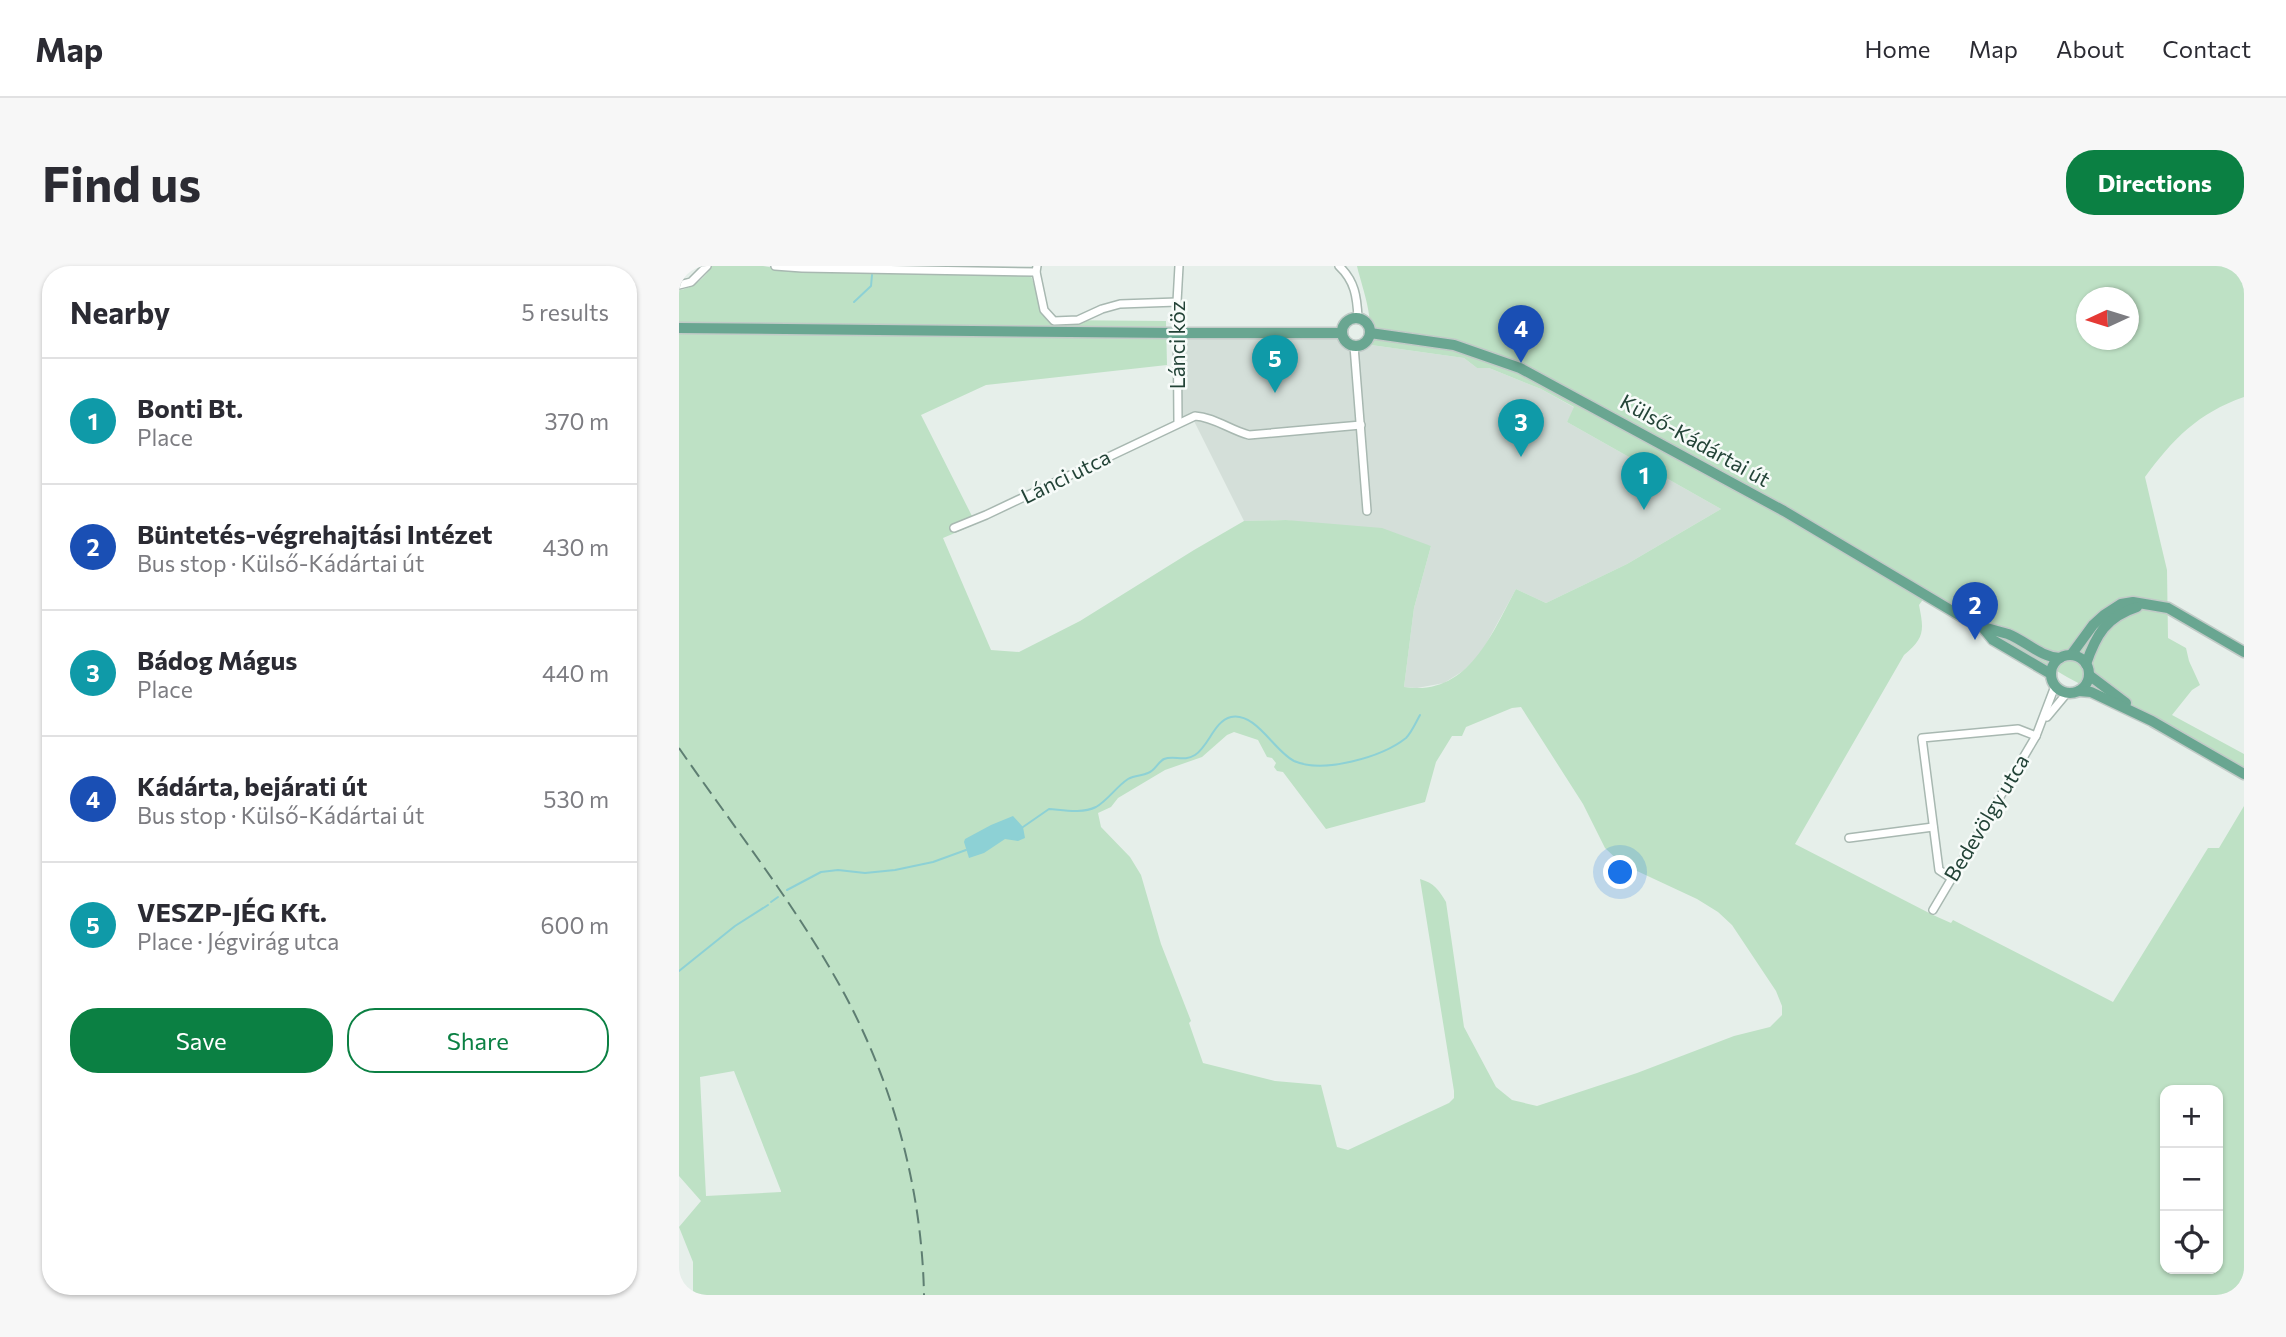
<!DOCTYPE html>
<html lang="en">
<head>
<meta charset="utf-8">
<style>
  :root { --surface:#fff; --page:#f7f7f7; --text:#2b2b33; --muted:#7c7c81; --line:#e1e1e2; --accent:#0b8043 }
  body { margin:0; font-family:Commissioner,sans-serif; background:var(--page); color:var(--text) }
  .controls { position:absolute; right:21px; bottom:21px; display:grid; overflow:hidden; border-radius:14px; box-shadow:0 2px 5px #0004 }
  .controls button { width:63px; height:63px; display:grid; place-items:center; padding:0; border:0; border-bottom:2px solid var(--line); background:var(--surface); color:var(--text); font:35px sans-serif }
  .compass { position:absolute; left:1397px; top:21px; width:63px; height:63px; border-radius:50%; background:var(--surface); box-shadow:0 2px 5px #0004; rotate:266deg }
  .you { position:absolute; left:942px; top:607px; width:24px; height:24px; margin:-18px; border:5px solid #fff; border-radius:50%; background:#1a73e8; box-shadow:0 0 0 10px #1a73e833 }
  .badge { display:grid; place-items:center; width:46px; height:46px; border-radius:50%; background:var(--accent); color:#fff; font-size:23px; font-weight:700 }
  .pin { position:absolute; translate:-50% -58px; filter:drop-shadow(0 2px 4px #0008) }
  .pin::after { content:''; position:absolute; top:37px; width:24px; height:21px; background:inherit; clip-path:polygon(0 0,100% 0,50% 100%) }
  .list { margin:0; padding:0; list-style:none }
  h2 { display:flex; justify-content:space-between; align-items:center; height:91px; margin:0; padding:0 28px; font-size:30px }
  h2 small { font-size:23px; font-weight:400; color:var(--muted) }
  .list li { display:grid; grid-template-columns:46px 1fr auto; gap:21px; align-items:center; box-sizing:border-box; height:126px; padding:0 28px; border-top:2px solid var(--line) }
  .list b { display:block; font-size:26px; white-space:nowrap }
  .list p { margin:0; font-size:23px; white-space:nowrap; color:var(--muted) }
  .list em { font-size:23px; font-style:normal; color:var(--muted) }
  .actions { display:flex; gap:14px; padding:21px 28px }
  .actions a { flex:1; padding:16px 0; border:2px solid var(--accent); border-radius:28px; text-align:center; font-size:24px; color:var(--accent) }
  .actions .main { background:var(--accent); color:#fff }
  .icon { flex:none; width:38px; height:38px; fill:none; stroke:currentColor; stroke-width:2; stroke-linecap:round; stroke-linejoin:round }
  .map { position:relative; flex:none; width:1565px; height:1029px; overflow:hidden; border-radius:28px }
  header { display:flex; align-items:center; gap:42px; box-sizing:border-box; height:98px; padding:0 35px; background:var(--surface); border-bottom:2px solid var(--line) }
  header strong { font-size:33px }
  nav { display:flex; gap:38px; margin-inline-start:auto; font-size:24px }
  .intro { display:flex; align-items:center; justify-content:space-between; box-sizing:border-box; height:168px; padding:0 42px }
  h1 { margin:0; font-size:49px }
  .button { padding:18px 32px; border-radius:28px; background:var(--accent); color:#fff; font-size:24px; font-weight:700 }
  main { display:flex; gap:42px; padding:0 42px }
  aside { flex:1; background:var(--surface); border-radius:28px; box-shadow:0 2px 5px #0004 }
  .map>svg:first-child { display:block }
</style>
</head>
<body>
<header>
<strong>Map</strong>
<nav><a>Home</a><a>Map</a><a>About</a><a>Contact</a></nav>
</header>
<div class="intro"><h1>Find us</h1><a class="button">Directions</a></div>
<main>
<aside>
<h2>Nearby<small>5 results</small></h2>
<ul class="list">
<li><span class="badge" style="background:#0f9aa8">1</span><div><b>Bonti Bt.</b><p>Place</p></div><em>370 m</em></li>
<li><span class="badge" style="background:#1a4fb4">2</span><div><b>Büntetés-végrehajtási Intézet</b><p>Bus stop · Külső-Kádártai út</p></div><em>430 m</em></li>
<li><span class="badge" style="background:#0f9aa8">3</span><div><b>Bádog Mágus</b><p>Place</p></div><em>440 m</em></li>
<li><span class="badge" style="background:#1a4fb4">4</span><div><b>Kádárta, bejárati út</b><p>Bus stop · Külső-Kádártai út</p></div><em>530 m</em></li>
<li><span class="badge" style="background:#0f9aa8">5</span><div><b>VESZP-JÉG Kft.</b><p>Place · Jégvirág utca</p></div><em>600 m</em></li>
</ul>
<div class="actions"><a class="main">Save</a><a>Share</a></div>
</aside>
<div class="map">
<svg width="1565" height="1029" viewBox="0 0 1565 1029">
  <rect width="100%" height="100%" fill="#e6efea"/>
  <path fill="#d4dfd9" d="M663 67 667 76 675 80 685 78 785 92 798 102H810L862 123 896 142 888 156 1042 243 948 298 867 337 837 323 801 389 784 405 765 417 738 422 725 421 735 342 752 280 607 254 565 255 514 153 499 156V68Z"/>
  <path fill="#bee1c5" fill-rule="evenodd" d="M33 0H84L120 6 352 10 368 54 487 55 488 99 307 119 242 149 297 258 264 272 312 384 340 386 401 355 515 284 565 255 607 254 703 262 752 280 735 342 725 421C789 431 812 369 837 323L867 337 948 298 1042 243 888 156 895 141 862 123 810 102H798L785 92 685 78C700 63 682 19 678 0H1565V131C1519 147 1494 173 1466 211L1488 304 1489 372 1507 382 1510 395 1521 419 1513 424 1493 449 1565 488V506L1388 411 1248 328 1240 339C1245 364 1246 372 1225 389L1116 578 1254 649 1272 657 1274 654 1434 736 1529 582H1540L1565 540V1029H14V996L0 961 22 935 0 910V24C13 23 27 11 33 0ZM1408 32H1450V74H1408ZM842 441 904 538 926 582 943 598 1018 633 1039 646 1053 659 1097 725 1103 740V749L1091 761 1055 770 958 807 858 840 833 834 817 821 785 761 767 636C760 624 755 617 741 613L775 825V832L770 837 669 884 658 881 642 819 596 815 524 797 510 757 512 755 482 678 462 609 451 591 422 561 419 547 432 541 439 532 486 504 523 491 548 469 555 466 579 474 588 491 593 492 597 497 595 501 598 505 604 506 647 563 746 536 757 496 773 470H783L787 461 833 442ZM55 805 102 925V926L27 930 21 811ZM1486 824H1539V1003H1486Z"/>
  <path fill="#8dd1d5" d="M334 550 344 561 346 572 339 575 326 573 305 587 290 592 285 576 286 573 312 559Z"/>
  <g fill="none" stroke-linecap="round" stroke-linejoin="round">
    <g stroke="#8dd1d5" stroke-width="2">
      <path d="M175 36 192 20 193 9"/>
      <path d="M344 561 370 543C384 544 403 548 417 541 429 534 437 521 449 513 456 509 463 510 469 507 476 505 479 496 485 493 495 489 505 496 516 489 530 480 535 455 552 451 577 446 595 485 615 495 644 508 703 491 727 472 733 466 737 456 741 449"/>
      <path d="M108 624 142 606 159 604 186 607 216 604 254 596 287 584"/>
      <path d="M92 636 99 631"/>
      <path d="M0 705 56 660 89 639"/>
    </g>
    <g stroke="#a8b8b1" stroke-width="10">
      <g id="minor">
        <path d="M96 0 123 2 357 6"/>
        <path d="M358 0 357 6 365 44 375 55 399 54 423 43 441 38 498 36"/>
        <path d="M660 0C676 15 678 31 679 52"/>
        <path d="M0 19 12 16 28 0"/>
        <path d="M675 80 688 245"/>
        <path d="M499 157 498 36 500 0"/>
        <path d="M275 262 307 249 516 150C535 151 551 164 570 169L682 159"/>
        <path d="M1368 451 1388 427"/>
        <path d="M1170 572 1254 561"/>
        <path d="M1272 612 1260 604 1243 472 1339 463 1357 470"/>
        <path d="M1254 644 1357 470 1376 420"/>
      </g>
    </g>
    <g stroke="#c1cac7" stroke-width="13">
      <g id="major">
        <circle cx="677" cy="66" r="14"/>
        <path d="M0 62 498 67H663"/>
        <path d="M691 67 775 79 841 102 1105 245 1290 355C1303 362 1315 364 1329 368 1347 375 1361 391 1381 392"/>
        <path d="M1305 363 1314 374 1372 408"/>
        <path d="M1392 389 1414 359 1425 349 1442 338 1454 336 1489 342 1565 386"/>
        <circle cx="1391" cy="408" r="19"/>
        <path d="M1407 398C1417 369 1427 351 1458 341"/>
        <path d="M1410 409 1447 437"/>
        <path d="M1400 425 1412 426 1473 455 1565 508"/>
      </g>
    </g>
    <use href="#minor" stroke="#fff" stroke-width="7"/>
    <use href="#major" stroke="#69a691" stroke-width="10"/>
    <path stroke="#5e7e72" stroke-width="2" stroke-dasharray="14 7" stroke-linecap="butt" d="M0 482C56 563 119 642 166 729 215 821 243 924 245 1029"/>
  </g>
  <g text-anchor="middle" stroke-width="5" stroke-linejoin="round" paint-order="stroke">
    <g font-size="21" fill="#234337" stroke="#f7fbf9">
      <text transform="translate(499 79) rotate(-90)" y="7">Lánci köz</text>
      <text transform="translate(1016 175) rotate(29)" y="7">Külső-Kádártai út</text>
      <text transform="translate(387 211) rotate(-26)" y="7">Lánci utca</text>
      <text transform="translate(1308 552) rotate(-59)" y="7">Bedevölgy utca</text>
    </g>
  </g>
</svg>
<div class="controls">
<button>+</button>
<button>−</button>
<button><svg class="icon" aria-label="locate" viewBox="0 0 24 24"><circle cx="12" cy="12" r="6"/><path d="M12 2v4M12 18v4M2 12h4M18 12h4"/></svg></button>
</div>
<svg class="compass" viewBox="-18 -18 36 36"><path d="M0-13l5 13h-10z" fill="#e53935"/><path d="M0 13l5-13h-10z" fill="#7c7c81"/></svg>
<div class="you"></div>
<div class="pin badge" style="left:965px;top:244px;background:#0f9aa8">1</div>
<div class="pin badge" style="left:1296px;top:374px;background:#1a4fb4">2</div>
<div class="pin badge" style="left:842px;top:191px;background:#0f9aa8">3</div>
<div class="pin badge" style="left:842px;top:97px;background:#1a4fb4">4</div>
<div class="pin badge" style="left:596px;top:127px;background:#0f9aa8">5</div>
</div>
</main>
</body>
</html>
